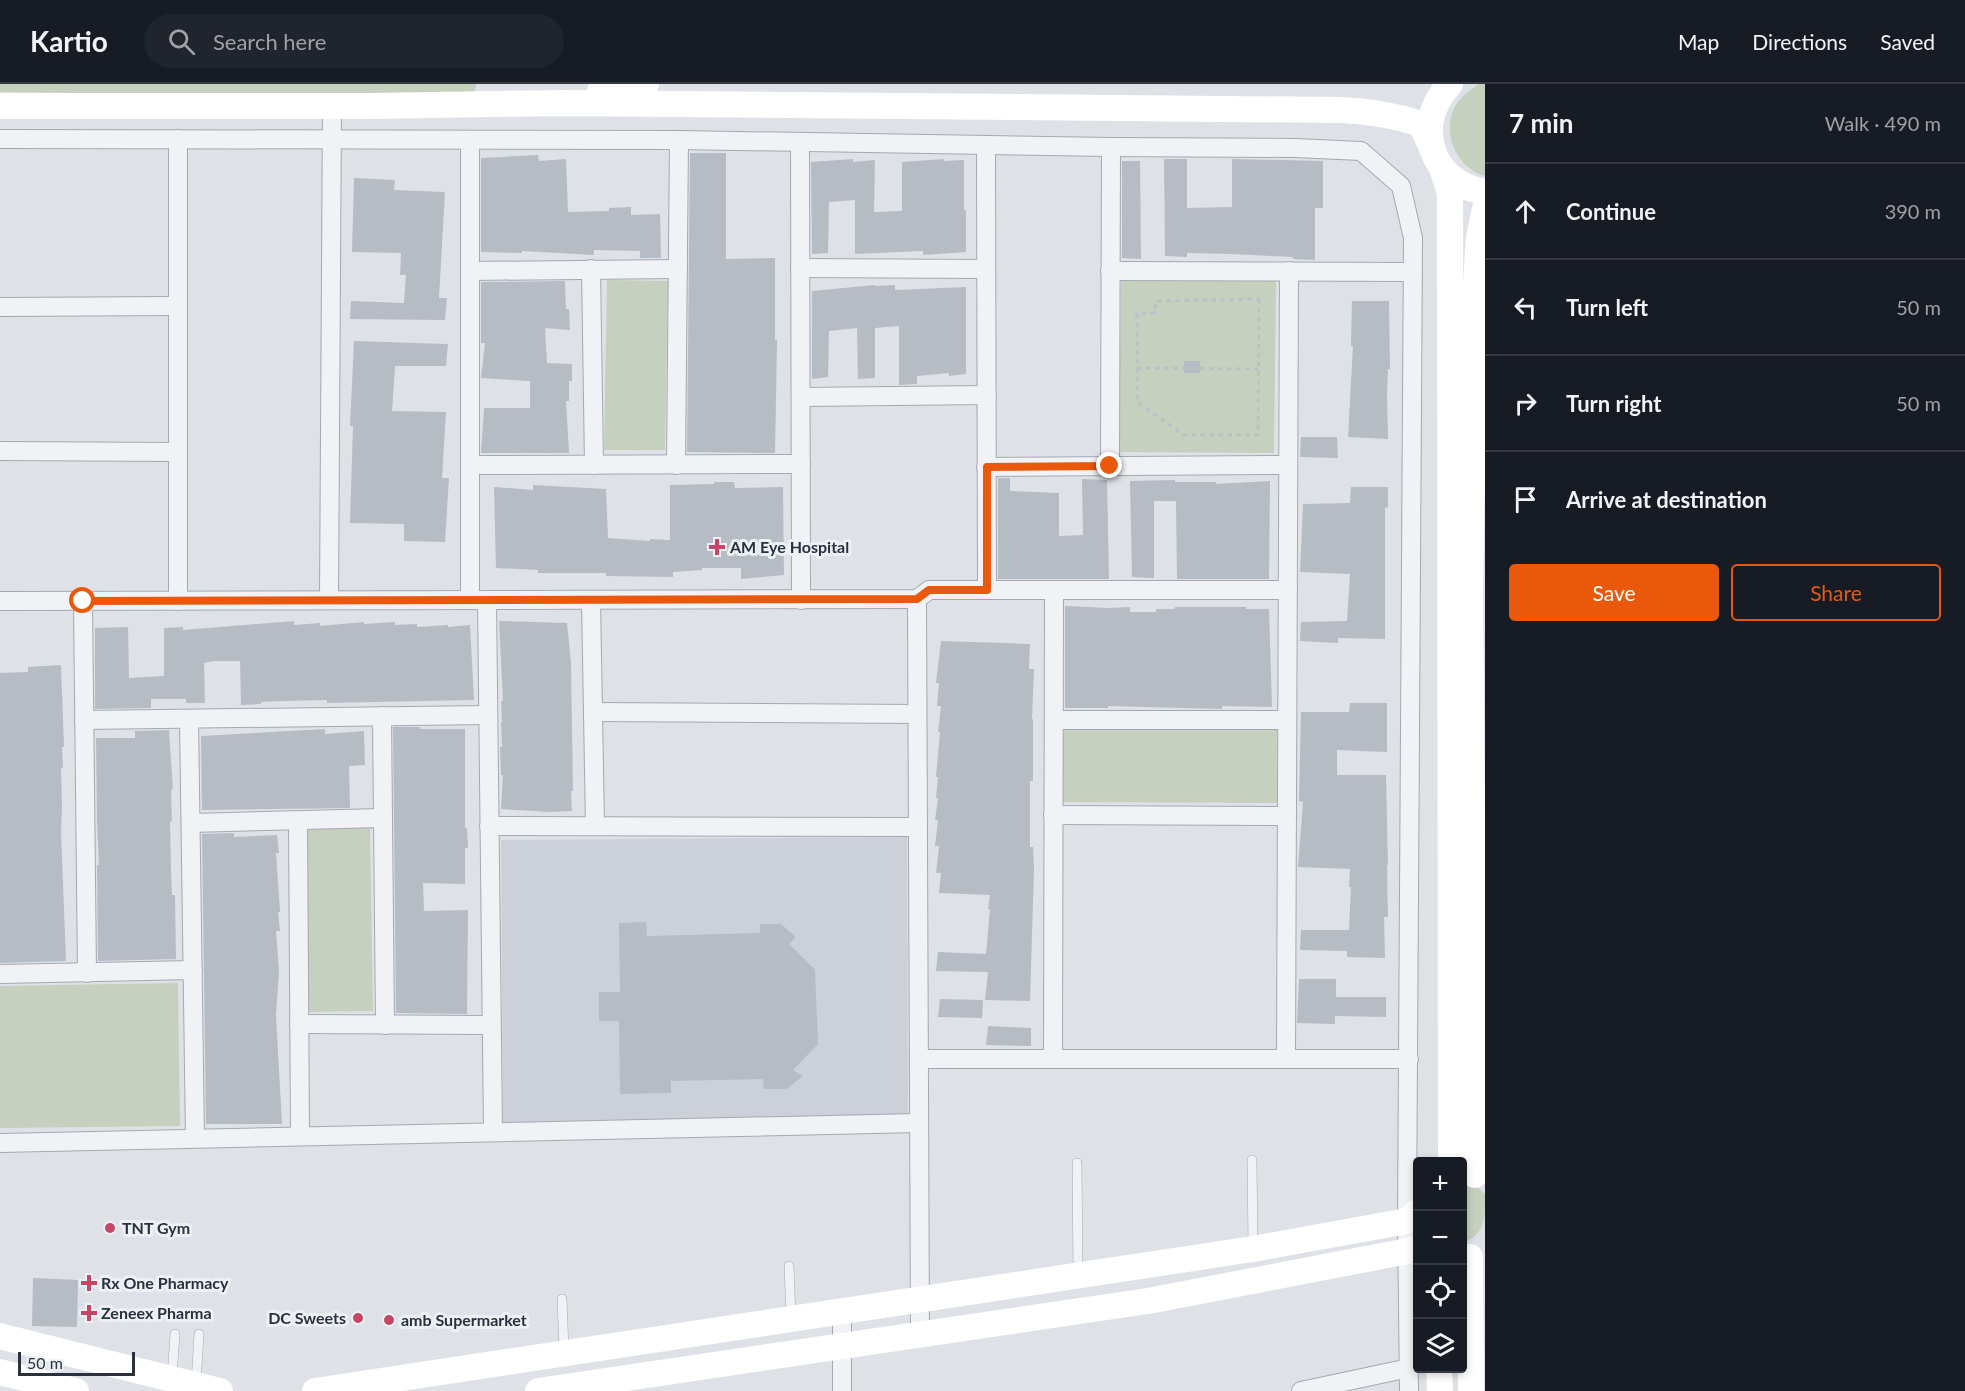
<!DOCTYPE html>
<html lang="en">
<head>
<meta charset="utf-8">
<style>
  :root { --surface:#171b24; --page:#20242c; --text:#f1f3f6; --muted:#9ea1a6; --line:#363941; --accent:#ea580c }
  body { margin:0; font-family:Lato,sans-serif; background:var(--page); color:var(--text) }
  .controls { position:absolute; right:18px; bottom:18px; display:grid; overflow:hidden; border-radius:6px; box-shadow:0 3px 9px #0003 }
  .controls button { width:54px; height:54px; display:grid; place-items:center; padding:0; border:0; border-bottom:2px solid var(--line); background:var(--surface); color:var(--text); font:30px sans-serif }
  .scale { position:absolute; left:18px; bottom:15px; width:117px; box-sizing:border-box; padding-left:6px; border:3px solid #28313d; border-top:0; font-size:16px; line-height:21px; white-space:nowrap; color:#28313d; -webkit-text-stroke:4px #edf1f5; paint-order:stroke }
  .stop { position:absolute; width:18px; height:18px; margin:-14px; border:4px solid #ea580c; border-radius:50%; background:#fff }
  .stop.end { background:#ea580c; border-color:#fff; box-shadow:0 2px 6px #0008 }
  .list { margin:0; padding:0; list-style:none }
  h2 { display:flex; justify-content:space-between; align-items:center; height:78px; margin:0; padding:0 24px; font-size:26px }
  h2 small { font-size:20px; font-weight:400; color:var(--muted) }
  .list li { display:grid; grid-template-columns:39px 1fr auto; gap:18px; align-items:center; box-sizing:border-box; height:96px; padding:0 24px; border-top:2px solid var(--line) }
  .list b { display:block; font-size:22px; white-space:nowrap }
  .list em { font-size:20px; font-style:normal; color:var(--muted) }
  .actions { display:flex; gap:12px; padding:18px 24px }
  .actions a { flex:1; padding:14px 0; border:2px solid var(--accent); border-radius:6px; text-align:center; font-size:21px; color:var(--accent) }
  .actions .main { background:var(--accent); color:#fff }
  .icon { flex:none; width:33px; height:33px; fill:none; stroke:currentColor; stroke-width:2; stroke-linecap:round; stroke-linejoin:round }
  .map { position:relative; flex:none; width:1485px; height:1307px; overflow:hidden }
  header { display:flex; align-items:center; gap:36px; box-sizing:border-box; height:84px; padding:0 30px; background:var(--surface); border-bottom:2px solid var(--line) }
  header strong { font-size:28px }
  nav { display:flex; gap:33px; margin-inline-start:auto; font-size:21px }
  .search { width:420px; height:54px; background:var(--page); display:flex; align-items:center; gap:15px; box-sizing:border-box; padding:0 21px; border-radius:33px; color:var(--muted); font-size:22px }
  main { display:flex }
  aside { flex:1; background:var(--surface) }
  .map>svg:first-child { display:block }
</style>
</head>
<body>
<header>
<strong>Kartio</strong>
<div class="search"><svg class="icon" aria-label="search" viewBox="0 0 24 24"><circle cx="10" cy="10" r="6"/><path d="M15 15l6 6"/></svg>Search here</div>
<nav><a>Map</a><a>Directions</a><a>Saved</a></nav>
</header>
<main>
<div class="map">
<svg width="1485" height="1307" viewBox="0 0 1485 1307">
  <rect width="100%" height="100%" fill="#dee2e7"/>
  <path fill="#ccd1d9" d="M907 753 908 1037 503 1040 501 756Z"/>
  <g fill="#c5d0bf">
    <path d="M0 0H476L474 14 0 8Z"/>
    <path d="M1478 0H1485V92C1455 84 1440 45 1457 19 1463 11 1470 6 1478 0Z"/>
    <path d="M1121 194 1276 195 1274 369 1119 368Z"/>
    <path d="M607 196 668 197 665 366H604Z"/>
    <path d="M1063 642 1277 643V719L1062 718Z"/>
    <path d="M370 742 373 927 308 928 305 743Z"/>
    <path d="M178 899 180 1042 0 1044V902Z"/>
    <path d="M1462 1097 1474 1100 1485 1110C1485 1134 1485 1152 1463 1158Z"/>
  </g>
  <g fill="#b5bcc3">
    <path d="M690 69H726V175L775 174V256H777L775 369 687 368Z"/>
    <path d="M538 71 539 77 566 75 568 128 609 127V124L631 123V131L660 130 661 174H640V167L594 166V171L522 167V169L481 168V74Z"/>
    <path d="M853 75V78L875 76 874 128 902 127V78L944 75V77L964 76V126H966V168L923 171V167L855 170V116L829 118 828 169 812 170 811 78Z"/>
    <path d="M1164 75H1187V124L1232 123V75L1323 77V124H1315V176L1293 175V173L1231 170 1187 169V173L1165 172Z"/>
    <path d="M1122 77H1140L1141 175 1122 174Z"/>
    <path d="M354 94 395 96 394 106 445 108 439 214H447L445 236 350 235 351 217 404 219 406 191H400L401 169 352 168Z"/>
    <path d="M565 197 566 225H569L570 246 545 244 547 279 572 280V297H569V317H566L569 369H481L484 324H530V297L481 294 485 259H481V198Z"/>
    <path d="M875 201V202L895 201V206L966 203V290L949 292V289L917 292V300L899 301V242L875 244V294L858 295 857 244 829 247 828 293 812 295V207Z"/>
    <path d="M1352 217H1389L1390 285H1388L1387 309 1388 355 1348 353 1353 262H1351Z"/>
    <path d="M354 257 448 260 446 282H395L392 327 446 328 442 394H449L445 458 404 457V440L350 439 353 342H350Z"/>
    <rect x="1184" y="277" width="16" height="12"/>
    <path d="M1301 353H1337L1338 374 1300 373Z"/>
    <path d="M998 394H1010V407L1059 409V452L1083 451 1082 395 1107 396 1109 495H998Z"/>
    <path d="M1175 396V398H1216V400L1270 397 1269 495H1177L1176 417H1154V494L1132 493 1130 397Z"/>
    <path d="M714 398H734L735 404 783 403 784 491 741 495V484H702V486L673 488V493L606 492V489H538V486L496 484 494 403 533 406V401L606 405 608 454 650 457V455L670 456V401L714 400Z"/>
    <path d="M1351 403H1388V424L1385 423V555L1338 554V559L1300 557 1301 538 1347 537 1350 490 1300 488 1303 420 1350 419Z"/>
    <path d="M1065 522 1108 524 1130 523V528H1156V525H1175V523H1246V525H1269L1272 623 1222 622V625L1108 622V624H1065Z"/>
    <path d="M294 537V541L320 539V542L364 538V540L395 538V541L417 540V543L448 541V543L470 541 474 616 327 619V616L283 617 261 618V620L241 621 240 577H214L204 579 205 619H186V615H151V624L95 625V544L128 543 129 594 164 592V544L183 543V546Z"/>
    <path d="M499 537 567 539 571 579 573 707H571L572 727 549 728 501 725 503 691H501L500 663H502L501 638H502L501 617H503Z"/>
    <path d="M941 557 1030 560 1029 585H1034L1032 635H1033V697H1030V763H1033L1034 784 1030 917 985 916 988 888 936 887 938 868 986 870 990 825H988L990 811 939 809 941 789H936L939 762H935L938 736H935L938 714H936L938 693H936L940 648H938L941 622H937L939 599H936Z"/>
    <path d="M61 581 64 663H62L63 684H61L62 722 61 748 66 877 0 879V589L28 588V583Z"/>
    <path d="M1350 619H1387V668L1337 666V691H1386L1388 781H1387L1388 833H1384L1385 874 1347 873V867L1300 866 1301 846H1349L1351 803H1349L1350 785 1298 783 1303 718 1299 717 1301 628H1349Z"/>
    <path d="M393 643H420V645H465V744H467L468 764H465V800L423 799 424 827 468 826 467 930 396 929Z"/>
    <path d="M325 645V650L364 647 365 681 349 682 350 724 202 726 201 652Z"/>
    <path d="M169 646 173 706 171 705 172 738 170 737 171 786 172 811H175L176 875 98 877 97 781H99L97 737 96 654H135V647Z"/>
    <path d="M234 749V753L277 751 279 769H276L280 828H278L280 847H276L279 887 276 931 282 1040H206L202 750Z"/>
    <path d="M646 838 647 852 760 849V840H781L796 853 789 860 815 886 818 960 793 986 803 992 786 1005H764L763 995 671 997V1009L620 1010 619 937H599V908H620L619 839Z"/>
    <path d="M1299 895H1336V913H1386V933L1335 932V940L1297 939Z"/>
    <path d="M940 915 983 916 982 934 938 933Z"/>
    <path d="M988 942 1031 944V962L986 961Z"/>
    <path d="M33 1194 78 1196 77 1243 32 1242Z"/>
  </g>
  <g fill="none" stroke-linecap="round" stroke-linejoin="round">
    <g stroke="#a4a9b1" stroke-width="10">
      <g id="lane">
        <path d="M1252 1076 1253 1162"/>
        <path d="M1077 1079 1078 1189"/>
        <path d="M789 1182 791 1232"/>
        <path d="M562 1215 564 1267"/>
        <path d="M172 1292 175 1250"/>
        <path d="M196 1299 199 1250"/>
      </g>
    </g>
    <g stroke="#a4a9b1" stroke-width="20">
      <g id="street">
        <path d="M0 55 679 56 1111 63 1295 64 1361 67 1401 102 1413 154 1407 1137 1409 1307"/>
        <path d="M470 56V516"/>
        <path d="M800 58 801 516"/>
        <path d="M986 61 987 506"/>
        <path d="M800 184 986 185"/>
        <path d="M591 185 594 381"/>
        <path d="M470 187 678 185"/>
        <path d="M1110 187 1413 188"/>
        <path d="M0 223 178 222"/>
        <path d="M801 313 987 311"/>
        <path d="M0 367 178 368"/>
        <path d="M470 381 801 380"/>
        <path d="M676 381 679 56"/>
        <path d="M1110 382 1111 63"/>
        <path d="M986 383 1288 381"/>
        <path d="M917 515 920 1251"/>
        <path d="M329 516 332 22"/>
        <path d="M487 516 493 1048"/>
        <path d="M591 516 595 742"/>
        <path d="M0 517 917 515 929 506H1288"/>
        <path d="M83 517 87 889"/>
        <path d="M178 517V55"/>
        <path d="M593 628 917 630"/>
        <path d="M382 632 385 941"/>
        <path d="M189 635 195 1054"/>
        <path d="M84 636 488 631"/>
        <path d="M1054 636H1287"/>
        <path d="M1053 731 1287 732"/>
        <path d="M298 737 300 1052"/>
        <path d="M191 739 382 734"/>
        <path d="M489 742 918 743"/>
        <path d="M0 890 193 886"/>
        <path d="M299 940 491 941"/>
        <path d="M919 975H1409"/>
        <path d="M1053 975 1054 506"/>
        <path d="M1286 975 1289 187"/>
        <path d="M0 1059 919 1039"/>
        <path d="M842 1227V1307"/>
        <path d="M1301 1307 1409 1284"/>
      </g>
    </g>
    <g stroke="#bcc0c5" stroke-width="3" stroke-dasharray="4.5 4.5" stroke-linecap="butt">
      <path d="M1259 215 1258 351H1184L1137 318V230L1155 229 1156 217Z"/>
      <path d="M1137 284 1259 285"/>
    </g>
    <use href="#lane" stroke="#f0f2f5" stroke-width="9"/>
    <use href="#street" stroke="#f0f2f5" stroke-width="18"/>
    <g stroke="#fff" stroke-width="26">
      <path d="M1450 0C1412 40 1430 99 1485 108"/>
      <path d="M600 7 646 0"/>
      <path d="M0 22H369L563 19 1341 26C1369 27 1394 31 1421 40L1434 69"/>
      <path d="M1442 84 1450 110 1451 1078"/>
      <path d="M1475 1091 1470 507 1475 214 1479 153 1485 125"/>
      <path d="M1470 1173 1471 1307"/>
      <path d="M0 1252 220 1307"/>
      <path d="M1439 1284 1440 1307"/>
      <path d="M0 1288 76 1307"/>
      <path d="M315 1307 1253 1165 1407 1137 1416 1129"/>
      <path d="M538 1307 1148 1217 1408 1167 1418 1163"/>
    </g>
  </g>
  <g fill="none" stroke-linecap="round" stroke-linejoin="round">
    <path stroke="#ea580c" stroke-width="8" d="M83 517 917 515 929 506H987V383L1110 382"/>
  </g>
  <g fill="#c84665" stroke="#edf1f5" stroke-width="2">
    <path d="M714 454h6v6h6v6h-6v6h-6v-6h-6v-6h6z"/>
    <circle cx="110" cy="1144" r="6"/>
    <path d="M86 1190h6v6h6v6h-6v6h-6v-6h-6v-6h6z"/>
    <path d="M86 1220h6v6h6v6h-6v6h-6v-6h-6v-6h6z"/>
    <circle cx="358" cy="1234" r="6"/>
    <circle cx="389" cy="1236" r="6"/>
  </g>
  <g text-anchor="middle" stroke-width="6" stroke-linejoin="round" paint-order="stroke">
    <g font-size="16" font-weight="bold" fill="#28313d" stroke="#edf1f5" text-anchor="start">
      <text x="730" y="469">AM Eye Hospital</text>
      <text x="122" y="1150">TNT Gym</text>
      <text x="101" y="1205">Rx One Pharmacy</text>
      <text x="101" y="1235">Zeneex Pharma</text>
      <text x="346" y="1240" text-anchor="end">DC Sweets</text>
      <text x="401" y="1242">amb Supermarket</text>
    </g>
  </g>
</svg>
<div class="controls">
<button>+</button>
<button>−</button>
<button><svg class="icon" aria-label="locate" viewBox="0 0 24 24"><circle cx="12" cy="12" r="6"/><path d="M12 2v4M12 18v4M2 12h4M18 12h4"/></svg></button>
<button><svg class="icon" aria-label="layers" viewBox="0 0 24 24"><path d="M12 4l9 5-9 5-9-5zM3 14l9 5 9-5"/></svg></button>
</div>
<div class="scale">50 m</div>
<div class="stop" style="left:83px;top:517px"></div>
<div class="stop end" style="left:1110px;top:382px"></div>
</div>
<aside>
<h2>7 min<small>Walk · 490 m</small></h2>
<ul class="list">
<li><svg class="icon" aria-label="ahead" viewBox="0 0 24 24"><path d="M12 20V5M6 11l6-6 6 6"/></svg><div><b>Continue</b></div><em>390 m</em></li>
<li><svg class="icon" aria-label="left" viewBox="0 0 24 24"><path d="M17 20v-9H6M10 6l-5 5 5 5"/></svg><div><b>Turn left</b></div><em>50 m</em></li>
<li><svg class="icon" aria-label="right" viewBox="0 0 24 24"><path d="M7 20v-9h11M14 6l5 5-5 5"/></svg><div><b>Turn right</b></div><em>50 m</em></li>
<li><svg class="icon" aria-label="arrive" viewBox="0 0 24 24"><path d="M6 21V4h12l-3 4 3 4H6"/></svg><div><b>Arrive at destination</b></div></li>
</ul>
<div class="actions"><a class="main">Save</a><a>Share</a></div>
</aside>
</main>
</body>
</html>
